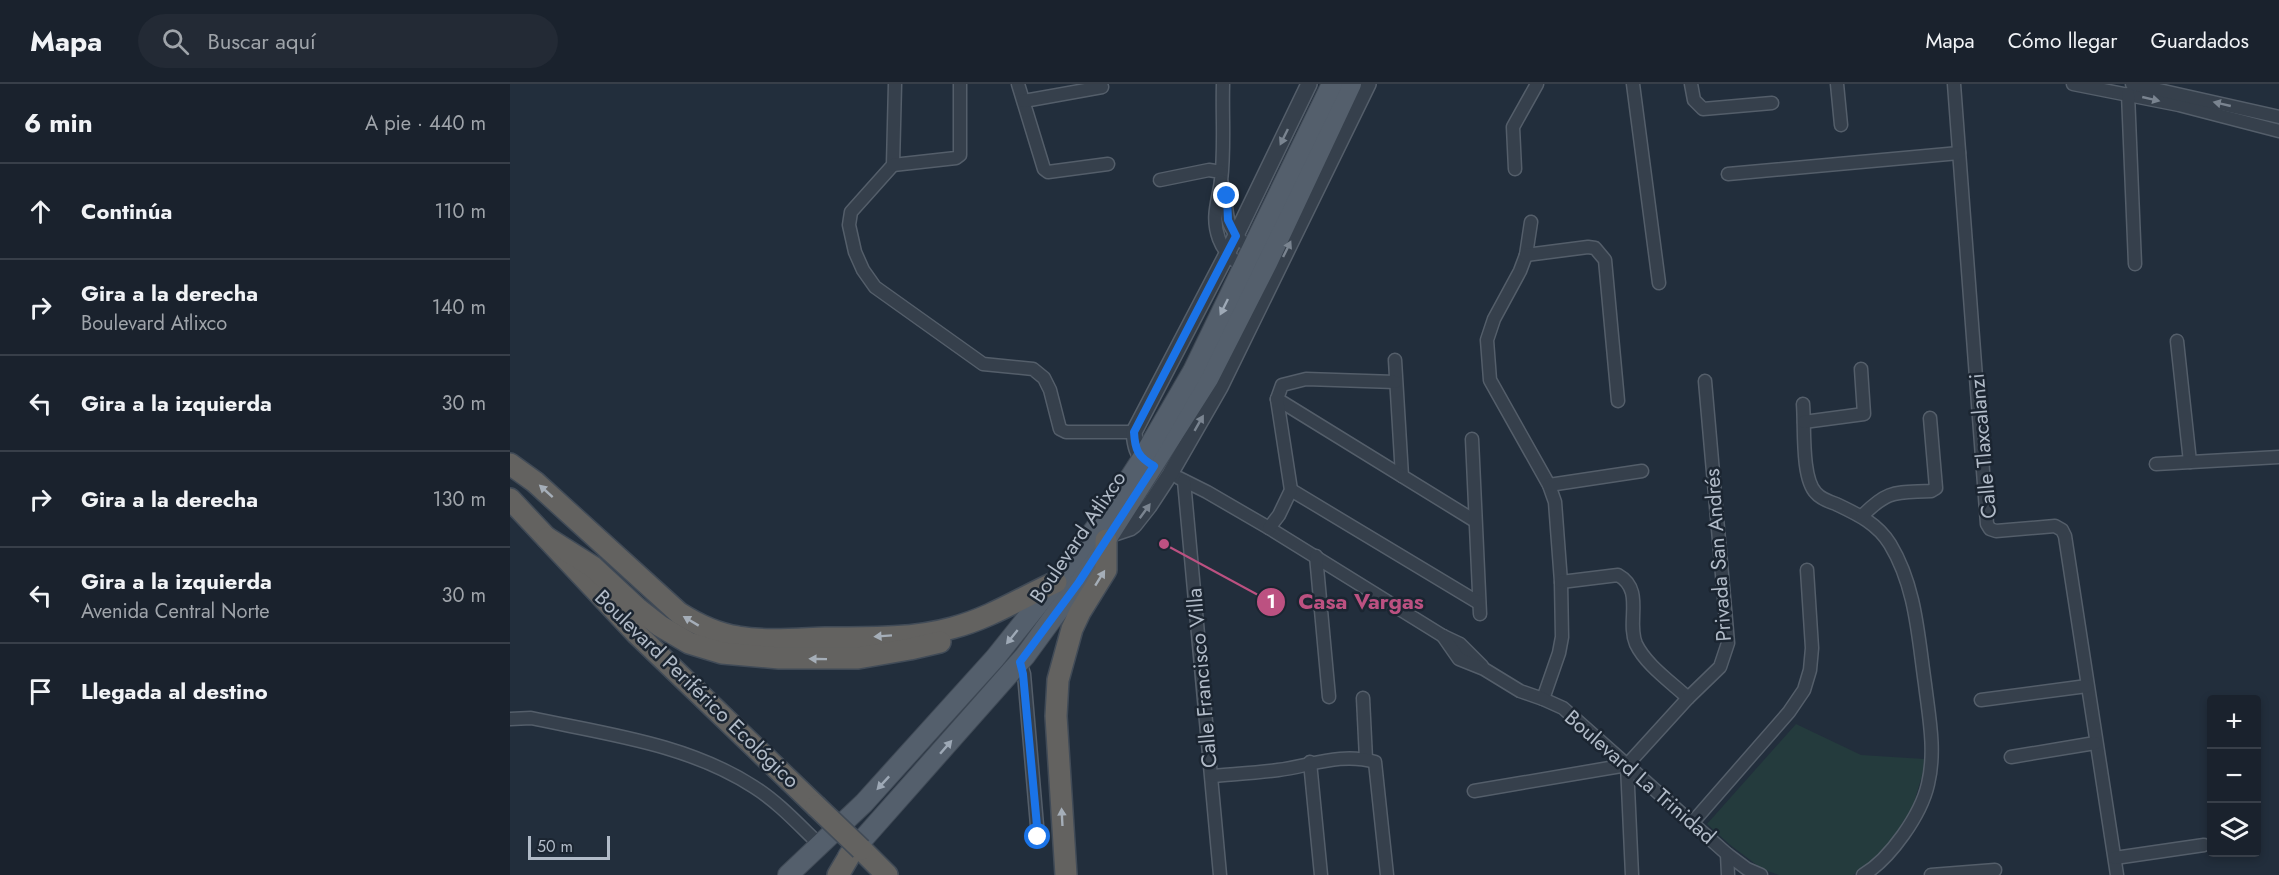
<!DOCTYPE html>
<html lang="es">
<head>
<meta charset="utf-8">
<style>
  :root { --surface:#1a222d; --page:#232a35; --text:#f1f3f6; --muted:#9fa4aa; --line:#383f49 }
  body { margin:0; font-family:Jost,sans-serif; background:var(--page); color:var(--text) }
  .controls { position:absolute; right:18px; bottom:18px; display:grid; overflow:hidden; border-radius:6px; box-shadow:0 3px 9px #0003 }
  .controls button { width:54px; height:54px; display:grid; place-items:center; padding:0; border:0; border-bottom:2px solid var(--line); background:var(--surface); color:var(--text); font:30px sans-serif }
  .scale { position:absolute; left:18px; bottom:15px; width:82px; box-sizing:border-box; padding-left:6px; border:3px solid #b1bbc8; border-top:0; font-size:16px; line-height:21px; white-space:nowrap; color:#b1bbc8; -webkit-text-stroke:4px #1b2531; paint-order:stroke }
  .stop { position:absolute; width:18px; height:18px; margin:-14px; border:4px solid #1a73e8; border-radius:50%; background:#fff }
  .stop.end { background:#1a73e8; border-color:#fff; box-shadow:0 2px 6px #0008 }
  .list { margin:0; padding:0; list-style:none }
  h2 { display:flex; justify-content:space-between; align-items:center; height:78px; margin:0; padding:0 24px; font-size:26px }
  h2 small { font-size:20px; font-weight:400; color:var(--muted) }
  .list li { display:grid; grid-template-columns:39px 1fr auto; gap:18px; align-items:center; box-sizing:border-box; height:96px; padding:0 24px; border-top:2px solid var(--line) }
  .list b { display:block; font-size:22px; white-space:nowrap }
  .list p { margin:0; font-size:20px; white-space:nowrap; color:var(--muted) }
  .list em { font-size:20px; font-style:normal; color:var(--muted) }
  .icon { flex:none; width:33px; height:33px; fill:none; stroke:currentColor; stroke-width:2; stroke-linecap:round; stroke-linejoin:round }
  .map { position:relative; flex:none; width:1769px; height:791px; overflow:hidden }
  header { display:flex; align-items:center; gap:36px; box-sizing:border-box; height:84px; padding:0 30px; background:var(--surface); border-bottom:2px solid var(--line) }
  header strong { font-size:28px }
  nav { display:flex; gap:33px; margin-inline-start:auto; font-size:21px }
  .search { width:420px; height:54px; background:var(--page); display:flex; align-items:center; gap:15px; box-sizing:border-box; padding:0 21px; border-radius:33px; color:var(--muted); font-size:22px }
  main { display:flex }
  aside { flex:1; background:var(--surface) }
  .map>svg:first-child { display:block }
</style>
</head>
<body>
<header>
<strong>Mapa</strong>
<div class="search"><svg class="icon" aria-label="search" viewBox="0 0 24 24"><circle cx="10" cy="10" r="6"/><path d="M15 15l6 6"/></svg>Buscar aquí</div>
<nav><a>Mapa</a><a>Cómo llegar</a><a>Guardados</a></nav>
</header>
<main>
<aside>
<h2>6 min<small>A pie · 440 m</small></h2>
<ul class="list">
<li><svg class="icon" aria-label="ahead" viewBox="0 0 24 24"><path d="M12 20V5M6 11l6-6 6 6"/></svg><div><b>Continúa</b></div><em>110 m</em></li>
<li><svg class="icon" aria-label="right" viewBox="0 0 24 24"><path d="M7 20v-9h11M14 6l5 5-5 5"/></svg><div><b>Gira a la derecha</b><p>Boulevard Atlixco</p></div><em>140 m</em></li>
<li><svg class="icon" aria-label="left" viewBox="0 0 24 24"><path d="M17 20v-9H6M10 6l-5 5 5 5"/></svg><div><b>Gira a la izquierda</b></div><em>30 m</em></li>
<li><svg class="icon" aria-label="right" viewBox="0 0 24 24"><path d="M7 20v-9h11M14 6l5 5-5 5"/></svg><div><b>Gira a la derecha</b></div><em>130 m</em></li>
<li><svg class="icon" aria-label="left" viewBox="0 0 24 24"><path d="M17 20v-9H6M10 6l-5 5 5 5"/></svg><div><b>Gira a la izquierda</b><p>Avenida Central Norte</p></div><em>30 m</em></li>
<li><svg class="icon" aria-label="arrive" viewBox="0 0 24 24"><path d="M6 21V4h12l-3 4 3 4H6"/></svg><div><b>Llegada al destino</b></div></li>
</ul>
</aside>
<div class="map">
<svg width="1769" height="791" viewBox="0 0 1769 791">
  <rect width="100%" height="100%" fill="#222e3c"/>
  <path fill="#243b3d" d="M1286 640 1351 671 1414 675 1413 688 1403 722 1382 756 1356 785 1343 791H1269L1252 785 1219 760 1197 740Z"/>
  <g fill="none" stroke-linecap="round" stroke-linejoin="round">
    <g stroke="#545e6a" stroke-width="15">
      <g id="minor">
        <path d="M385 0 383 81 341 128 339 141 345 168 353 186 365 203 473 280 523 285 534 294 540 306 550 345 556 348H624"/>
        <path d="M508 0 534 85 538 88 598 80"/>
        <path d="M713 0C712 32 715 65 711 97 708 118 701 133 709 155 714 169 725 177 736 186"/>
        <path d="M1123 0 1149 199"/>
        <path d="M1181 0 1184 16 1193 25 1262 19"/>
        <path d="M1327 0 1331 41"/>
        <path d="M1444 0 1477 440 1480 445 1486 447 1545 442 1552 446 1555 452 1607 791"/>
        <path d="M1563 0 1669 21 1769 47"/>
        <path d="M1622 0 1769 33"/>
        <path d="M1618 10 1625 180"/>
        <path d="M514 17 592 3"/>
        <path d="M383 81 446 74 450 71V0"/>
        <path d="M1005 85 1003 43 1027 0"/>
        <path d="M1218 90 1449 69"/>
        <path d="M650 96 699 86 711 88"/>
        <path d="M711 97C716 112 715 121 718 135 721 149 734 159 744 169"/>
        <path d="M1021 138 1016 171 1010 187 984 235 977 256 980 296 1039 401 1045 418 1051 498 1052 553 1049 569 1033 615"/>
        <path d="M1016 171 1078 163 1085 164 1095 176 1108 317"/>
        <path d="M1667 257 1680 378"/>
        <path d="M885 276 892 392"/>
        <path d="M767 315 965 437"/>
        <path d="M1293 320C1295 342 1291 394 1306 409 1310 414 1320 418 1326 420 1347 430 1367 439 1380 460 1406 503 1408 552 1415 600 1419 633 1426 667 1418 700 1411 731 1380 775 1353 791"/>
        <path d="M1294 338 1354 330 1351 285"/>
        <path d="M962 355 970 530"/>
        <path d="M1646 380 1769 373"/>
        <path d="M669 394 697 408 759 444 933 552 950 560 972 582"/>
        <path d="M674 397 710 791"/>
        <path d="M1039 401 1132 387"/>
        <path d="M781 406 969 519"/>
        <path d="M1352 432C1379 405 1385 409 1421 407L1426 404 1420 334"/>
        <path d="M759 444 769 431 781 406 767 315 772 301 796 295 885 298"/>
        <path d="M806 472 819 613"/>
        <path d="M1051 498 1108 491C1135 506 1116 537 1126 560 1136 581 1161 598 1178 614"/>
        <path d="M933 552 949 575 974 585 1010 607 1033 615 1053 624 1217 770 1237 785 1251 791"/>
        <path d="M510 578 514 590 528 753"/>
        <path d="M853 614 856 675"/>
        <path d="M1471 616 1577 602"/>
        <path d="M0 635 21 634C96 650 178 660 244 703 268 718 289 741 310 761"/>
        <path d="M1501 673 1585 659"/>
        <path d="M800 678 811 791"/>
        <path d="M1117 681 1178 614 1210 583 1218 559 1195 297"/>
        <path d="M1117 681 1122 791"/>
        <path d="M702 692C724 690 746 689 768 686 800 682 831 668 865 678L877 791"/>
        <path d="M964 707 1117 681"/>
        <path d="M1183 738 1279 628 1294 606 1300 586 1302 564 1297 486"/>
        <path d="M1217 770 1218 791"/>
        <path d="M1605 774 1694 761"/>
        <path d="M1421 791 1485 786"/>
      </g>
    </g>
    <g stroke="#545e6a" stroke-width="18">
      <g id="tertiary">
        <path d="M638 379C627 373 625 360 624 348L717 170 799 0"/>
        <path d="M599 451 620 444 624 441 639 422 660 390 710 303 858 0"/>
      </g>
    </g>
    <g stroke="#3f4955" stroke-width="22">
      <g id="primary">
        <path d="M338 772 515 572 569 498 698 295 757 179 841 0"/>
        <path d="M278 791 354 719 485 574 541 504 601 423 632 375 683 287 822 0"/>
      </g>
    </g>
    <g stroke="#414b57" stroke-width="24">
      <g id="trunk">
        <path d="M0 380 25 398 169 529C188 541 206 550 228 553 256 558 286 555 315 554 355 554 403 555 442 544 480 534 511 514 546 498"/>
        <path d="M0 415 126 549 306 722"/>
        <path d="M37 454 83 483 127 524 150 542 179 559 212 569 269 574H348L400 565 430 558"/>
        <path d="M351 765 377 791"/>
        <path d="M328 791 341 769"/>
        <path d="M556 791 546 632 548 596 562 545 570 528 596 486V456"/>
      </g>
    </g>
    <use href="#minor" stroke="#36404c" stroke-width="12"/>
    <use href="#tertiary" stroke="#36404c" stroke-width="15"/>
    <use href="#primary" stroke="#545f6c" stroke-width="20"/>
    <use href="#trunk" stroke="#636260" stroke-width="21"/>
    <g stroke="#414b57" stroke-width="24" stroke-linecap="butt">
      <path id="trunk-bridge" d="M306 722 351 765"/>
    </g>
    <use href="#trunk-bridge" stroke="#636260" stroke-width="21"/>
  </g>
  <defs><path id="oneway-solid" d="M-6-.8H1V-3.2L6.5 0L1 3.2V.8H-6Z" transform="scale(1.5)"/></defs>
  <g fill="#7a8490">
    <use href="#oneway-solid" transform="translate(1641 15) rotate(13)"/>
    <use href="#oneway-solid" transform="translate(1712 20) rotate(-167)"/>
    <use href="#oneway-solid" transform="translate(774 53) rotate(116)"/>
    <use href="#oneway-solid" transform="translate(777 165) rotate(-64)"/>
    <use href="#oneway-solid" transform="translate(689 339) rotate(-60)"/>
    <use href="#oneway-solid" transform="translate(635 427) rotate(-54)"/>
  </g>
  <g fill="#9ea9b6">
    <use href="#oneway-solid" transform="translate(714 223) rotate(116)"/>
    <use href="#oneway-solid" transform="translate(502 553) rotate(129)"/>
    <use href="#oneway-solid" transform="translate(436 663) rotate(-49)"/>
    <use href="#oneway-solid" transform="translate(373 699) rotate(133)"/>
  </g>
  <g fill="#a5aeb8">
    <use href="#oneway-solid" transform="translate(36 407) rotate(-138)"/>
    <use href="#oneway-solid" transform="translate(590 494) rotate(-58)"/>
    <use href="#oneway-solid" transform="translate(181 537) rotate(-149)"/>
    <use href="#oneway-solid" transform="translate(373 552) rotate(176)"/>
    <use href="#oneway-solid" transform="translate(308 575) rotate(-179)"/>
    <use href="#oneway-solid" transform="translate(552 733) rotate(-93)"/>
  </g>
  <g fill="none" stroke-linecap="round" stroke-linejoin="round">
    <path stroke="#1a73e8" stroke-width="8" d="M528 753 513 590 510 578 569 498 644 382C628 373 625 366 624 348L726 152 718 136 717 112"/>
  </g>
  <g text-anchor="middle" stroke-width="5" stroke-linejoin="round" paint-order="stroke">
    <g font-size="21" fill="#b1bbc8" stroke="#1b2531">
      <text transform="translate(1473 362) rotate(-95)" y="7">Calle Tlaxcalanzi</text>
      <text transform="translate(568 453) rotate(-56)" y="7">Boulevard Atlixco</text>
      <text transform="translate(1208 471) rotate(-94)" y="7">Privada San Andrés</text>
      <text transform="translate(692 594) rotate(-95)" y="7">Calle Francisco Villa</text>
      <text transform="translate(187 605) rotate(44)" y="7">Boulevard Periférico Ecológico</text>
      <text transform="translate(1130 693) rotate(41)" y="7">Boulevard La Trinidad</text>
    </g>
  </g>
  <path fill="none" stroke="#bc5181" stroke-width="2" d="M654 460L761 518"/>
  <g fill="#bc5181" stroke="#1b2531" stroke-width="2">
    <circle cx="654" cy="460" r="6"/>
    <circle cx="761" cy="518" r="15"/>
  </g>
  <g font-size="18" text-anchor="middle" font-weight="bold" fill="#fff">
    <text x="761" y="524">1</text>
  </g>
  <g font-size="22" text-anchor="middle" font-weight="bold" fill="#bc5181" stroke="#1b2531" stroke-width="5" stroke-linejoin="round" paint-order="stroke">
    <text x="851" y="525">Casa Vargas</text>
  </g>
</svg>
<div class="controls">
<button>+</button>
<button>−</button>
<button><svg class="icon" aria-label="layers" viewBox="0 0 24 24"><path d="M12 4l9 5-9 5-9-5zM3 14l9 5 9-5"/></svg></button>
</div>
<div class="scale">50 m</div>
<div class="stop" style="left:528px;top:753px"></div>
<div class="stop end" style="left:717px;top:112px"></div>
</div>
</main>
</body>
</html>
